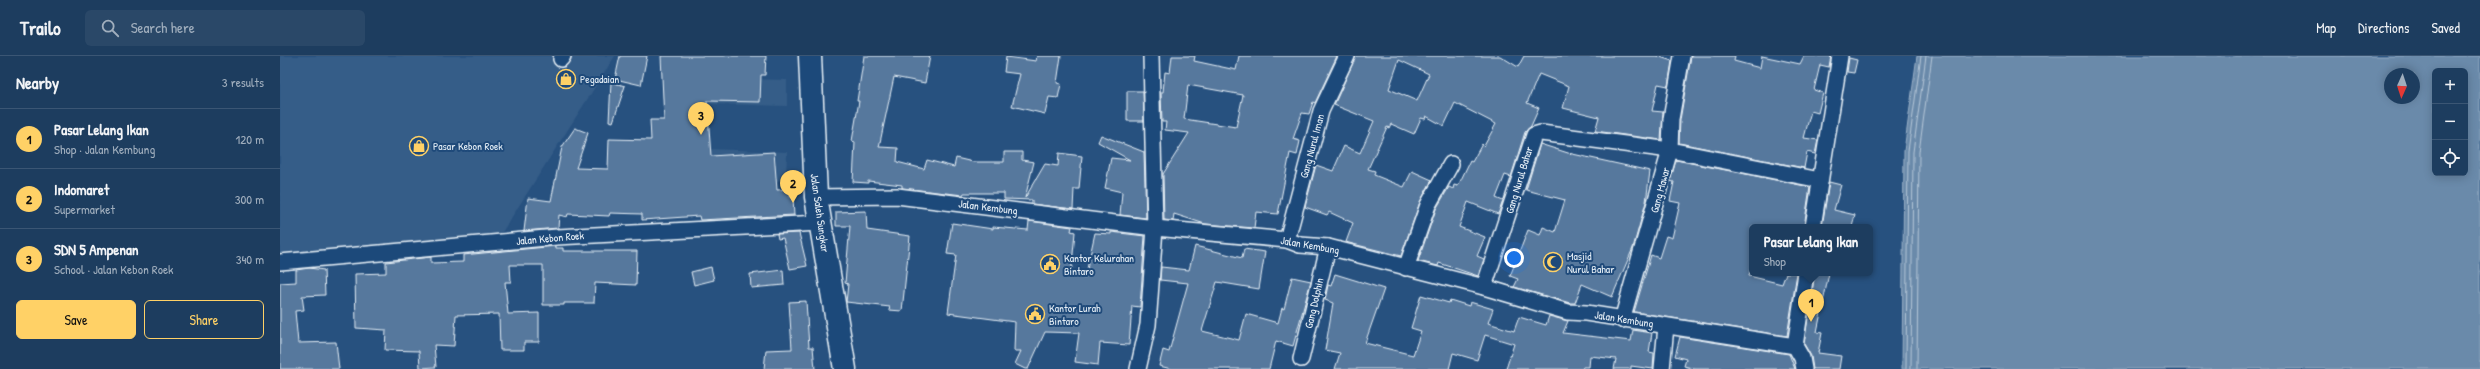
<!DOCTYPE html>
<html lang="en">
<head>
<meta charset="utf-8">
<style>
  :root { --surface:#1d3d5f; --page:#2a4868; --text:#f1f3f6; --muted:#a0aebd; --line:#3b5674; --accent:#ffd166 }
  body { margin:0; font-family:"Patrick Hand",sans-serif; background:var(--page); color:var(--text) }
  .controls { position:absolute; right:12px; top:12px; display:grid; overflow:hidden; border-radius:6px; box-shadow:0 2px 10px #0003 }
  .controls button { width:36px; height:36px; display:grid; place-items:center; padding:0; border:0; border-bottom:1px solid var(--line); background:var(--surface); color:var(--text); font:20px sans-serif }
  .compass { position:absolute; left:2104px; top:12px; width:36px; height:36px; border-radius:50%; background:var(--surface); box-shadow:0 2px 10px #0003; rotate:183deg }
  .you { position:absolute; left:1234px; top:202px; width:14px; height:14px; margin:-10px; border:3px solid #fff; border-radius:50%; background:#1a73e8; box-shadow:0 0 0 6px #1a73e833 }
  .badge { display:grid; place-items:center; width:26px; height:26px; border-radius:50%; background:var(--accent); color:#111; font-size:13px; font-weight:700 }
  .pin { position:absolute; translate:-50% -33px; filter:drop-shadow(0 1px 2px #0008) }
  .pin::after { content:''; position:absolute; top:21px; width:14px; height:12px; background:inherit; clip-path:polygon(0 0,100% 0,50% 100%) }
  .popup { position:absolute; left:1469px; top:168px; width:124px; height:52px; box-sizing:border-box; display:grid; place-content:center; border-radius:6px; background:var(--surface); filter:drop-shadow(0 1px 3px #0005); font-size:13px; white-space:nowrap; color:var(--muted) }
  .popup b { font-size:15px; color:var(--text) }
  .popup::after { content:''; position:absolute; left:50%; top:100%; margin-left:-8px; border:8px solid transparent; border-top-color:var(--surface) }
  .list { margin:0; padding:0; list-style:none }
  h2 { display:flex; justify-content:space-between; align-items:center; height:52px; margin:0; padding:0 16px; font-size:17px }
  h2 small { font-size:13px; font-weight:400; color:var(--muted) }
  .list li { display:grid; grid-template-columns:26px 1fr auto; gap:12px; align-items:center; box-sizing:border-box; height:60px; padding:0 16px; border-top:1px solid var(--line) }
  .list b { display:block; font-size:15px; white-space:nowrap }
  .list p { margin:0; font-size:13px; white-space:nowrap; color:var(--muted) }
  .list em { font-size:13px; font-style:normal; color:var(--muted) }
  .actions { display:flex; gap:8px; padding:12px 16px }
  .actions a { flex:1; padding:9px 0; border:1px solid var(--accent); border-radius:6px; text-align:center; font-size:14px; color:var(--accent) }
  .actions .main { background:var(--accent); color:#111 }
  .icon { flex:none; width:22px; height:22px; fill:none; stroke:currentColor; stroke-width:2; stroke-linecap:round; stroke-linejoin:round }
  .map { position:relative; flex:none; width:2200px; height:313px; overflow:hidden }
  header { display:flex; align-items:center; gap:24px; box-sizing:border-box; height:56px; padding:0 20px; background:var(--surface); border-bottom:1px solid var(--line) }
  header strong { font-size:19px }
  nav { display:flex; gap:22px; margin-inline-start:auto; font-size:14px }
  .search { width:280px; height:36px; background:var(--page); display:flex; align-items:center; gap:10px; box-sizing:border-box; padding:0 14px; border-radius:6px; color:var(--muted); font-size:15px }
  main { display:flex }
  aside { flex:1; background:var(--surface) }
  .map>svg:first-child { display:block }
</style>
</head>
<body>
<header>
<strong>Trailo</strong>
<div class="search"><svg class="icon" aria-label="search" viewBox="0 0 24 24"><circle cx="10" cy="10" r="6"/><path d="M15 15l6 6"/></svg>Search here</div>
<nav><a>Map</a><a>Directions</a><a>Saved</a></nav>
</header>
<main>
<aside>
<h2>Nearby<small>3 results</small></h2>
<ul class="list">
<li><span class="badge">1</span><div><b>Pasar Lelang Ikan</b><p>Shop · Jalan Kembung</p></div><em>120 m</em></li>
<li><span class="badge">2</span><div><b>Indomaret</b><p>Supermarket</p></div><em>300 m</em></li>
<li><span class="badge">3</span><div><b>SDN 5 Ampenan</b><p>School · Jalan Kebon Roek</p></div><em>340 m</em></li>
</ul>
<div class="actions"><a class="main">Save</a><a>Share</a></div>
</aside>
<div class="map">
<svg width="2200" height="313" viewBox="0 0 2200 313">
  <rect width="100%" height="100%" fill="#27517f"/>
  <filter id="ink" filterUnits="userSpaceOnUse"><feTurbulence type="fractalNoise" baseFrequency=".025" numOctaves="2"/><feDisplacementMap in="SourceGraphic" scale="8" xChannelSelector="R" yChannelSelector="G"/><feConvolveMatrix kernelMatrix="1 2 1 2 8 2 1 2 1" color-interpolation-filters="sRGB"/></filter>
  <g filter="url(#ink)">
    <g fill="#355d88">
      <path d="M0 0H335L219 181 0 198Z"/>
      <path d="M397 21 507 24V50L430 48V93L507 96 506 124 395 133Z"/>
    </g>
    <path fill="#6b8aaa" stroke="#9db3c9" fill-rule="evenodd" d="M1637 0H2200V313H1622L1624 95ZM2155 15H2185V117H2155ZM2110 18H2134V42H2110Z"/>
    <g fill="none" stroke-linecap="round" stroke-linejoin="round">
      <g stroke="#b6c8d9" stroke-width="1">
        <path d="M1626 313 1628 95 1641 0"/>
        <path d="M1631 313 1633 96 1646 0"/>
        <path d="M1637 313 1639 96 1652 0"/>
      </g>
    </g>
    <g fill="#57789d" stroke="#e8f1f8" fill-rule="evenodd">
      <path d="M340 0H367L361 29 335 23Z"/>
      <path d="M381 0H486L485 19H481L480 46 427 45 431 100 494 96 497 134 510 133V141H513L514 159 420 164 419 160 362 164V158L330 157 329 160 288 158 287 161 279 159 278 172 244 175 248 142 271 145 282 91 295 72 308 77 296 112 328 113 329 83 371 84 370 64H384Z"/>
      <path d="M584 0H650L645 27 614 21 599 91 618 92 617 106 644 113 647 104 674 111 676 102 693 106H724V96H742V104L754 106 745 142 765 108 778 110 779 97 802 100 799 133H794L793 153 752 148V144L724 143V137H684L683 139 622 132V129L588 125V127L573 126 575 86 572 85 579 45H577Z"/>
      <path d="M757 0H781L777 27 781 28 778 42 769 41 765 58 732 50 740 18 724 16 726 1 756 5Z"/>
      <path d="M892 0H915L914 5 956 14 959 0H1057L1035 47 1033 46 1029 58 1022 57 1013 83 1020 85 1017 99 1010 97 998 158 976 156 974 172 925 168 894 158 893 165 884 164 883 118 909 77 885 74 886 66H882L881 36H883L885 16 890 17ZM908 29 963 39 956 71 904 63Z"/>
      <path d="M1076 0H1220L1238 11 1244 0H1377L1392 5 1388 30 1378 28 1372 55 1383 56 1381 84 1315 75 1319 61 1283 52 1289 30 1259 18 1247 47 1259 52 1251 70 1245 76 1231 121 1225 119 1216 142 1223 145 1218 158 1188 146 1179 171 1205 181 1197 200 1204 203 1198 220 1159 207 1158 210 1138 205 1156 153 1169 131 1173 133 1174 129 1178 130 1190 105 1192 106 1202 88 1204 90 1216 68 1175 47 1164 70 1146 60 1145 63 1141 62 1134 78 1111 68 1109 72 1107 71 1088 113 1095 115 1094 119 1124 131 1132 115 1152 124 1140 146 1121 200 1069 187 1066 186 1073 167 1049 156 1047 159 1025 151 1036 109 1053 115 1064 90 1080 97 1094 65 1054 49ZM1119 4 1149 18 1137 45 1109 33Z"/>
      <path d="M1411 0H1455L1454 5 1480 12 1482 0 1520 8 1524 0H1551L1549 11 1540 9 1534 34 1543 37 1538 57 1531 55 1524 82 1538 84 1535 98 1527 96 1524 112 1399 87 1400 64Z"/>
      <path d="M1569 2 1577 4 1574 17 1567 16Z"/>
      <path d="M331 26 345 30 333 66 329 65Z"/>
      <path d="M847 35H863L864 65H847Z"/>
      <path d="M821 79 864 96 866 162 840 159 842 136 825 132 831 102 850 104 818 86Z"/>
      <path d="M1260 88 1288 97 1370 115 1366 146 1353 192 1332 241 1302 228 1295 247H1290L1234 231 1238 223 1230 220 1248 174 1260 179 1263 171 1275 176 1285 144 1246 134Z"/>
      <path d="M1396 104 1530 131 1524 171H1472V206L1469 220 1502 228 1506 217H1517L1507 280 1354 256 1371 199 1379 202 1386 180 1392 182 1400 147 1390 145 1394 126 1390 125Z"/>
      <path d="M1549 126 1561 129 1554 154 1575 159 1572 171H1542Z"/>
      <path d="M586 155 587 174 630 180 622 255 609 254 610 251 566 246 568 228 565 227 570 170H556V156Z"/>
      <path d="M749 165 792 171 791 175 795 176 791 220 805 222 815 177 831 178V176L865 180 860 251 852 250 849 289 820 287 818 309 795 306 799 277 765 276 748 313H745L735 308 741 295H734L735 266 668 257 676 199 667 198 672 167 713 173V171L748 174Z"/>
      <path d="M519 177 527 210 510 213 503 182 498 183 497 178Z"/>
      <path d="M276 190V192H283V195H357L356 229 315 227 314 247H284V249H263V209H230L231 226H225L228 258 259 257V286H244V294H220L219 258 176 259 174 290 154 289 156 311 140 312 139 295 105 294 106 274 76 272 75 218 106 217V206L151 201V207L183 206V199Z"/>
      <path d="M915 190 962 202 964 193 985 196 979 233 937 226 922 275 959 284 966 258 998 267 1002 252 1004 253 1012 221 1031 225 1013 290 996 285 989 313H892L879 310 883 294 889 296 908 227 880 224 881 211 909 214Z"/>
      <path d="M431 211 434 224 414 229 411 216Z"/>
      <path d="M29 212 44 214 45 239 22 240 24 254 15 255 18 287 56 286 59 313H0V227L16 226V214Z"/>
      <path d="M503 214 504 229 471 232 470 218Z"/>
      <path d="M1535 217H1549L1537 276 1542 277 1538 297 1561 300 1559 313H1533L1531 300 1524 288Z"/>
      <path d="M1055 218 1104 233 1085 287 1133 299 1141 275 1131 272 1141 239 1169 247 1170 244 1189 250 1190 246 1213 253 1208 267 1234 275 1239 261 1266 269 1269 260 1288 265 1283 277 1351 285 1353 274 1372 277 1369 296 1374 297 1373 313 1351 310V313H1334L1336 303 1310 300 1309 311H1303L1302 313H1226L1234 288 1205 279 1197 304 1173 297 1169 313H1055L1060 297 1045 294 1053 247 1045 244 1048 229 1051 230Z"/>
      <path d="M526 245 529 291H533L535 313H484L486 294 512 293 509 246Z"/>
      <path d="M1400 281 1509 298 1515 313H1415L1404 310 1406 303 1395 300Z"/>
    </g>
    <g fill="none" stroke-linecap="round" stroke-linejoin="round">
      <g stroke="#e8f1f8" stroke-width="18">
        <g id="minor">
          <path d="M281 3 283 0"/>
          <path d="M536 141 617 140 875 172 1007 184 1020 189 1048 191 1204 231 1288 256 1306 257 1515 290"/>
          <path d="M1533 171 1560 0"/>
          <path d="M1007 184 1041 55 1067 0"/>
          <path d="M0 206 277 181 540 167"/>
          <path d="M1126 212 1148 149 1171 108"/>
          <path d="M1204 231 1254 79 1261 77 1390 94 1540 124"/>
          <path d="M1342 264 1390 94 1391 63 1402 0"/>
          <path d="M1021 303 1048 191"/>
          <path d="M858 313 868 269 875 172 871 0"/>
          <path d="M1382 313 1386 270"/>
          <path d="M1524 313 1522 302 1515 290 1526 217"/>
        </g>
      </g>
      <g stroke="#e8f1f8" stroke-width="25">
        <path id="trunk" d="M530 0 536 141 565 313"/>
      </g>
      <use href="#minor" stroke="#1f4a7a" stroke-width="15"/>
      <use href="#trunk" stroke="#1f4a7a" stroke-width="22"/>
    </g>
  </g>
  <defs>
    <g id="shop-ring" transform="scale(1)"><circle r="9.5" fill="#1f4a7a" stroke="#ffd166" stroke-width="1.5"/><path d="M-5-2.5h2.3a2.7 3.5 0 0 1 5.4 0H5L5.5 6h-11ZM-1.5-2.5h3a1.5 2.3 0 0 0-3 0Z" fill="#ffd166"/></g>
    <g id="mosque-ring" transform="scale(1)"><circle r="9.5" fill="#1f4a7a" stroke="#ffd166" stroke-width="1.5"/><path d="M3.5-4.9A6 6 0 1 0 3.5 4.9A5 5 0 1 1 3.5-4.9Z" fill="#ffd166"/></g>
    <g id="civic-ring" transform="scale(1)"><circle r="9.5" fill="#1f4a7a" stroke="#ffd166" stroke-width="1.5"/><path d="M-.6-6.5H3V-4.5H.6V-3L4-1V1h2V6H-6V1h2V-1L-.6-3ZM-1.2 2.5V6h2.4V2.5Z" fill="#ffd166"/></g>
  </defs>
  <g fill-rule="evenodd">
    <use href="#shop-ring" x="286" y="23"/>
    <use href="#shop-ring" x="139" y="90"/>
    <use href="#mosque-ring" x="1273" y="206"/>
    <use href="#civic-ring" x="770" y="208"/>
    <use href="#civic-ring" x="755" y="258"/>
  </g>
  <g text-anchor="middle" stroke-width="4" stroke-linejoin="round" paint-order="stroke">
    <g font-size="11" fill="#e8f1f8" stroke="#1f4a7a" text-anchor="start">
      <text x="300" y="27">Pegadaian</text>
      <text x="153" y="94">Pasar Kebon Roek</text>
      <text x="1287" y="204">Masjid<tspan x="1287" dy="13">Nurul Bahar</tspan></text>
      <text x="784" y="206">Kantor Kelurahan<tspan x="784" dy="13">Bintaro</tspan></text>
      <text x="769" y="256">Kantor Lurah<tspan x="769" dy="13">Bintaro</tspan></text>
    </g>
    <g font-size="11" fill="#e8f1f8" stroke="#1f4a7a">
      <text transform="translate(1032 90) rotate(-75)" y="4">Gang Nurul Iman</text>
      <text transform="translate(1239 124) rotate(-73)" y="4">Gang Nurul Bahar</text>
      <text transform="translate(1380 134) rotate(-75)" y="4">Gang Mawar</text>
      <text transform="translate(708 151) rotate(7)" y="4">Jalan Kembung</text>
      <text transform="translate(540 157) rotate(82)" y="4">Jalan Saleh Sungkar</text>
      <text transform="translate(270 182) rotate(-5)" y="4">Jalan Kebon Roek</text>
      <text transform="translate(1030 189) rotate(10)" y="4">Jalan Kembung</text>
      <text transform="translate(1034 247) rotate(-77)" y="4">Gang Dolphin</text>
      <text transform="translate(1344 263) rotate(9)" y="4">Jalan Kembung</text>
    </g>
  </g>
</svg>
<div class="controls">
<button>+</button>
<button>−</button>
<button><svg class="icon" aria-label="locate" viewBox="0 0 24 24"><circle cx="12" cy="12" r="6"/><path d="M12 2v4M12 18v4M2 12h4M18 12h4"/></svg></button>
</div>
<svg class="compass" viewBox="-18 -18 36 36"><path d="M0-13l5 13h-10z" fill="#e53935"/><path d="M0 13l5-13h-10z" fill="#a0aebd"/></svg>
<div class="you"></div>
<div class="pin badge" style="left:1531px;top:266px">1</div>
<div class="popup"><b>Pasar Lelang Ikan</b>Shop</div>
<div class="pin badge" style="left:513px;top:147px">2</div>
<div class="pin badge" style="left:421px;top:79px">3</div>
</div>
</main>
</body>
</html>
